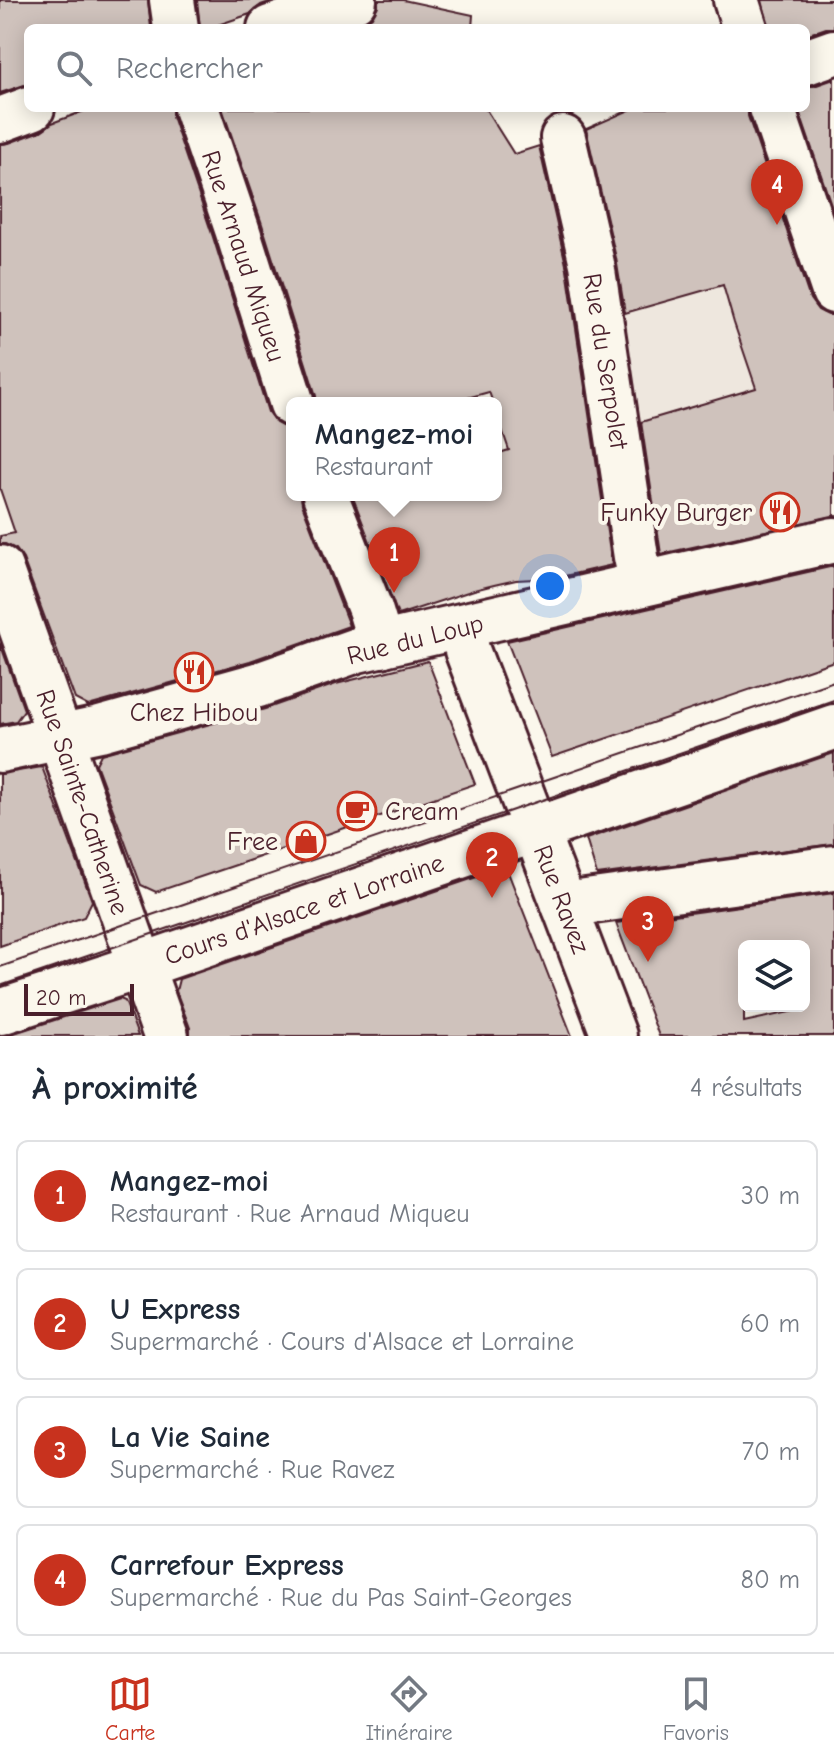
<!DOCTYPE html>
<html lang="fr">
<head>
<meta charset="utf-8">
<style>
  :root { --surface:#fff; --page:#f6f6f7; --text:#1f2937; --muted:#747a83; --line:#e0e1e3; --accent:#c8321e }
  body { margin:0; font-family:"Comic Neue",sans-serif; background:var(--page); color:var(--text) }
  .controls { position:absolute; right:24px; bottom:24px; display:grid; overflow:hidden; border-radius:12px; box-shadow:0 4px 20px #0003 }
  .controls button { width:72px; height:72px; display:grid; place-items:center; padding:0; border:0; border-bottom:2px solid var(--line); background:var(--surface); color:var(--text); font:40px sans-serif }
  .scale { position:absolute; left:24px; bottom:20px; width:110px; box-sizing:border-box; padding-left:8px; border:4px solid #4a1f2b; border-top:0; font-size:22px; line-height:28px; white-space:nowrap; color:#4a1f2b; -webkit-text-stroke:6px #fbf7ec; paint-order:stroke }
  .you { position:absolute; left:550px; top:586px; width:28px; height:28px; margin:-20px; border:6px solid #fff; border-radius:50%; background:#1a73e8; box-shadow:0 0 0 12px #1a73e833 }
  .badge { display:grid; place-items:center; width:52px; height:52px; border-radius:50%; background:var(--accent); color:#fff; font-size:26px; font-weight:700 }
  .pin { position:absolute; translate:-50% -66px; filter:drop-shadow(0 2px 4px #0008) }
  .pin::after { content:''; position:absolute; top:42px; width:28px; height:24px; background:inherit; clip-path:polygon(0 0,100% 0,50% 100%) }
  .popup { position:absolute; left:286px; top:397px; width:216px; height:104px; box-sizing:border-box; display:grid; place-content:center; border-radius:12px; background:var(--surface); filter:drop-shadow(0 2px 6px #0005); font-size:26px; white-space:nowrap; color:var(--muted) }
  .popup b { font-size:30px; color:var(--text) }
  .popup::after { content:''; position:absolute; left:50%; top:100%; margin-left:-16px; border:16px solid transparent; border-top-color:var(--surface) }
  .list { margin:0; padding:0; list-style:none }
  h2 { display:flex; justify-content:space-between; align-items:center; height:104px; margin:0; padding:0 32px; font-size:34px }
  h2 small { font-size:26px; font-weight:400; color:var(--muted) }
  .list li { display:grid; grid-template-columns:52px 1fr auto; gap:24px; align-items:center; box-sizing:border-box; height:112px; margin:0 16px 16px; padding:0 16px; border:2px solid var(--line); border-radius:12px }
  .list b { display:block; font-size:30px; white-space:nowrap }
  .list p { margin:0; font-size:26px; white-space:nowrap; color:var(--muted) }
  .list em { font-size:26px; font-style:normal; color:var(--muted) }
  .icon { flex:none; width:44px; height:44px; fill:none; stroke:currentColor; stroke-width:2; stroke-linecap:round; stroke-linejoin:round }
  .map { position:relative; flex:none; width:834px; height:1036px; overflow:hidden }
  .search { position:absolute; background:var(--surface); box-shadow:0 4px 20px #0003; left:24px; right:24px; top:24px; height:88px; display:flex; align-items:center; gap:20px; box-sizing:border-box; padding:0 28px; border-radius:12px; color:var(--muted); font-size:30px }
  .sheet { height:616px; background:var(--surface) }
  nav { display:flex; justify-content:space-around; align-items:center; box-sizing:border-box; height:112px; border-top:2px solid var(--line); background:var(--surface); font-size:22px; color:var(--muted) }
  nav a { display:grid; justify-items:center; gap:4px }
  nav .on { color:var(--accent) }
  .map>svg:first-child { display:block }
</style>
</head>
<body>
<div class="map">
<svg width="834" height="1036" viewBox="0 0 834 1036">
  <rect width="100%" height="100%" fill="#fbf7ec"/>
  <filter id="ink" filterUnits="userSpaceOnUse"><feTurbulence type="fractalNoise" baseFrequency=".0125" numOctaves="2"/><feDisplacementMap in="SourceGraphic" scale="16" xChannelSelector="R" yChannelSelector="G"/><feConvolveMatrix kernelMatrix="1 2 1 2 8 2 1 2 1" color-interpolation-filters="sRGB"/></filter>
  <g filter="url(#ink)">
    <path fill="#eee7de" d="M723 285 733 315 810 289 834 365 672 492 640 495 613 317Z"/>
    <g fill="#cfc2bc" stroke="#4a1f2b" stroke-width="2" fill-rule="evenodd">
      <path d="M0 0H148L151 28H28V84L0 93Z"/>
      <path d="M197 0H275L261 5 250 14 209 28H200Z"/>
      <path d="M378 0H403L473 15 472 28H350L362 24 372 17 378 6Z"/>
      <path d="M762 0H834V28H826L806 35V28H769Z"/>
      <path d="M834 79V213L798 108H806V86H814Z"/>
      <path d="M92 108H172V116L213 237 268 412 276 423 286 428H292V495H301L302 504 349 626 250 661 88 706 75 699 23 559 16 549 5 544H0V536L15 533 0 489V144L9 143 41 131 52 123Z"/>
      <path d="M222 108H485L514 154 539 146 567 269 612 565 556 578 516 580 494 585 474 590 398 615 352 495H496V454L509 450 496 412V403H493L489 392 449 403H316V396L261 221Z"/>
      <path d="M634 108H748V116L810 299 818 310 828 315H834V516L661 554 641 422 756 388 734 323 723 285 625 313 616 258 586 129Z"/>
      <path d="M834 566V661L552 757 507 641Z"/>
      <path d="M0 643 24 710 16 721 0 724Z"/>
      <path d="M428 661 475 784 156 892 141 885 96 764 101 754 265 709 336 684Z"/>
      <path d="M834 753V844L597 875 586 839Z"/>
      <path d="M42 767 92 901 84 917 0 946V774Z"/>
      <path d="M506 867 572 1036H190V1028L176 991 179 979Z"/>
      <path d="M834 893V1036H659L616 923ZM744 946H804V1009L744 1022Z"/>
      <path d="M120 999 125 1001 138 1036H5Z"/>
    </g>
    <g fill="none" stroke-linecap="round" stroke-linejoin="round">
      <g stroke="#4a1f2b" stroke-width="50">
        <g id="minor">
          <path d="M172 0 176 28"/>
          <path d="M736 0 745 28"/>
          <path d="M270 28 354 0"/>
          <path d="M806 62 834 52"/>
          <path d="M196 108 237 229 292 404"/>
          <path d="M772 108 834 291"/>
          <path d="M0 120 32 108"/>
          <path d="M563 138 592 264 636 557 642 584"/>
          <path d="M325 495 370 609 381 645"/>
          <path d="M0 568 166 1036"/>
          <path d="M462 627 467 650 614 1036"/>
          <path d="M0 750 100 729 258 685 357 650 834 540"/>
          <path d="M564 905 834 868"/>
          <path d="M0 1012 141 966 834 727"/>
        </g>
      </g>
      <use href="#minor" stroke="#fbf7ec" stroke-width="44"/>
      <g stroke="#4a1f2b" stroke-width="2">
        <path d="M0 967 834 681"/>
        <path d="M0 986 834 700"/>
      </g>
    </g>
  </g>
  <defs>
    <g id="restaurant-ring" transform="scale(2)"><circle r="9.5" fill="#fbf7ec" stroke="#c8321e" stroke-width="1.5"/><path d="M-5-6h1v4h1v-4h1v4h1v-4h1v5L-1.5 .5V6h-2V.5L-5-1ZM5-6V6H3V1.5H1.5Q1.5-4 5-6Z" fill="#c8321e"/></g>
    <g id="cafe-ring" transform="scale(2)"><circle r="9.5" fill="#fbf7ec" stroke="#c8321e" stroke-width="1.5"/><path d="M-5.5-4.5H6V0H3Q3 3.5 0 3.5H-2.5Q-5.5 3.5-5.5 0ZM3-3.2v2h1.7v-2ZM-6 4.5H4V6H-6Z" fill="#c8321e"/></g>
    <g id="shop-ring" transform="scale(2)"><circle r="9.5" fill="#fbf7ec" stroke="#c8321e" stroke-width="1.5"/><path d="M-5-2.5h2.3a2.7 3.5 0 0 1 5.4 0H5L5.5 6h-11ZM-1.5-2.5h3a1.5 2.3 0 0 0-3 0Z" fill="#c8321e"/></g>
  </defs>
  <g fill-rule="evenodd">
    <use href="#restaurant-ring" x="780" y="512"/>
    <use href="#restaurant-ring" x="194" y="672"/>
    <use href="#cafe-ring" x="357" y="811"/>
    <use href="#shop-ring" x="306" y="841"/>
  </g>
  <g text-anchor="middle" stroke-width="8" stroke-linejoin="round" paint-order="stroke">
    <g font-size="26" fill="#4a1f2b" stroke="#fbf7ec">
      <text transform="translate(244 256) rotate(72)" y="9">Rue Arnaud Miqueu</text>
      <text transform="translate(606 361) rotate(81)" y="9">Rue du Serpolet</text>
      <text transform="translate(415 639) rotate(-14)" y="9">Rue du Loup</text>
      <text transform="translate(83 802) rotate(71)" y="9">Rue Sainte-Catherine</text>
      <text transform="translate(562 899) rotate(69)" y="9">Rue Ravez</text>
      <text transform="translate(304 909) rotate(-19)" y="9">Cours d'Alsace et Lorraine</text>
    </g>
    <g font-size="26" fill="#4a1f2b" stroke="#fbf7ec" text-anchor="end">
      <text x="752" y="521">Funky Burger</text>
      <text x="194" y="721" text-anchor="middle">Chez Hibou</text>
      <text x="385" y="820" text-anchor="start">Cream</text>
      <text x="278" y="850">Free</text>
    </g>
  </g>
</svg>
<div class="controls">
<button><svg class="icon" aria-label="layers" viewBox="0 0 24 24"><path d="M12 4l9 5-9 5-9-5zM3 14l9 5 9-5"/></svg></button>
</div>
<div class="scale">20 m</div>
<div class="you"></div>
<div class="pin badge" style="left:394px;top:593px">1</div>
<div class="popup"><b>Mangez-moi</b>Restaurant</div>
<div class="pin badge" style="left:492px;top:898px">2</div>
<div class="pin badge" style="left:648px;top:962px">3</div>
<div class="pin badge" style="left:777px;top:225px">4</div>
<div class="search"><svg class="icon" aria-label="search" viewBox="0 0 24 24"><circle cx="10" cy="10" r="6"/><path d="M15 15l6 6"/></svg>Rechercher</div>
</div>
<section class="sheet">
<h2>À proximité<small>4 résultats</small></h2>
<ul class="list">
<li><span class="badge">1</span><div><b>Mangez-moi</b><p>Restaurant · Rue Arnaud Miqueu</p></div><em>30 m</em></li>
<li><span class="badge">2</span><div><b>U Express</b><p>Supermarché · Cours d'Alsace et Lorraine</p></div><em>60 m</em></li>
<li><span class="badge">3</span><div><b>La Vie Saine</b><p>Supermarché · Rue Ravez</p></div><em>70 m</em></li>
<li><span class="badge">4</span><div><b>Carrefour Express</b><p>Supermarché · Rue du Pas Saint-Georges</p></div><em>80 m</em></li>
</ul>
</section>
<nav>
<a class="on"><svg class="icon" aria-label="map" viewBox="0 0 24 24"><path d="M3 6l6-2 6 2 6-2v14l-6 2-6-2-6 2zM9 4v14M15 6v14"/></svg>Carte</a>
<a><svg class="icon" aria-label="directions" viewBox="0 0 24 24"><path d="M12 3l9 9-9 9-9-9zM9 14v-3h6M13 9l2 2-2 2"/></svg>Itinéraire</a>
<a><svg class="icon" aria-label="saved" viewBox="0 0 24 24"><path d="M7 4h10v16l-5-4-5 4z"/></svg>Favoris</a>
</nav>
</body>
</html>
